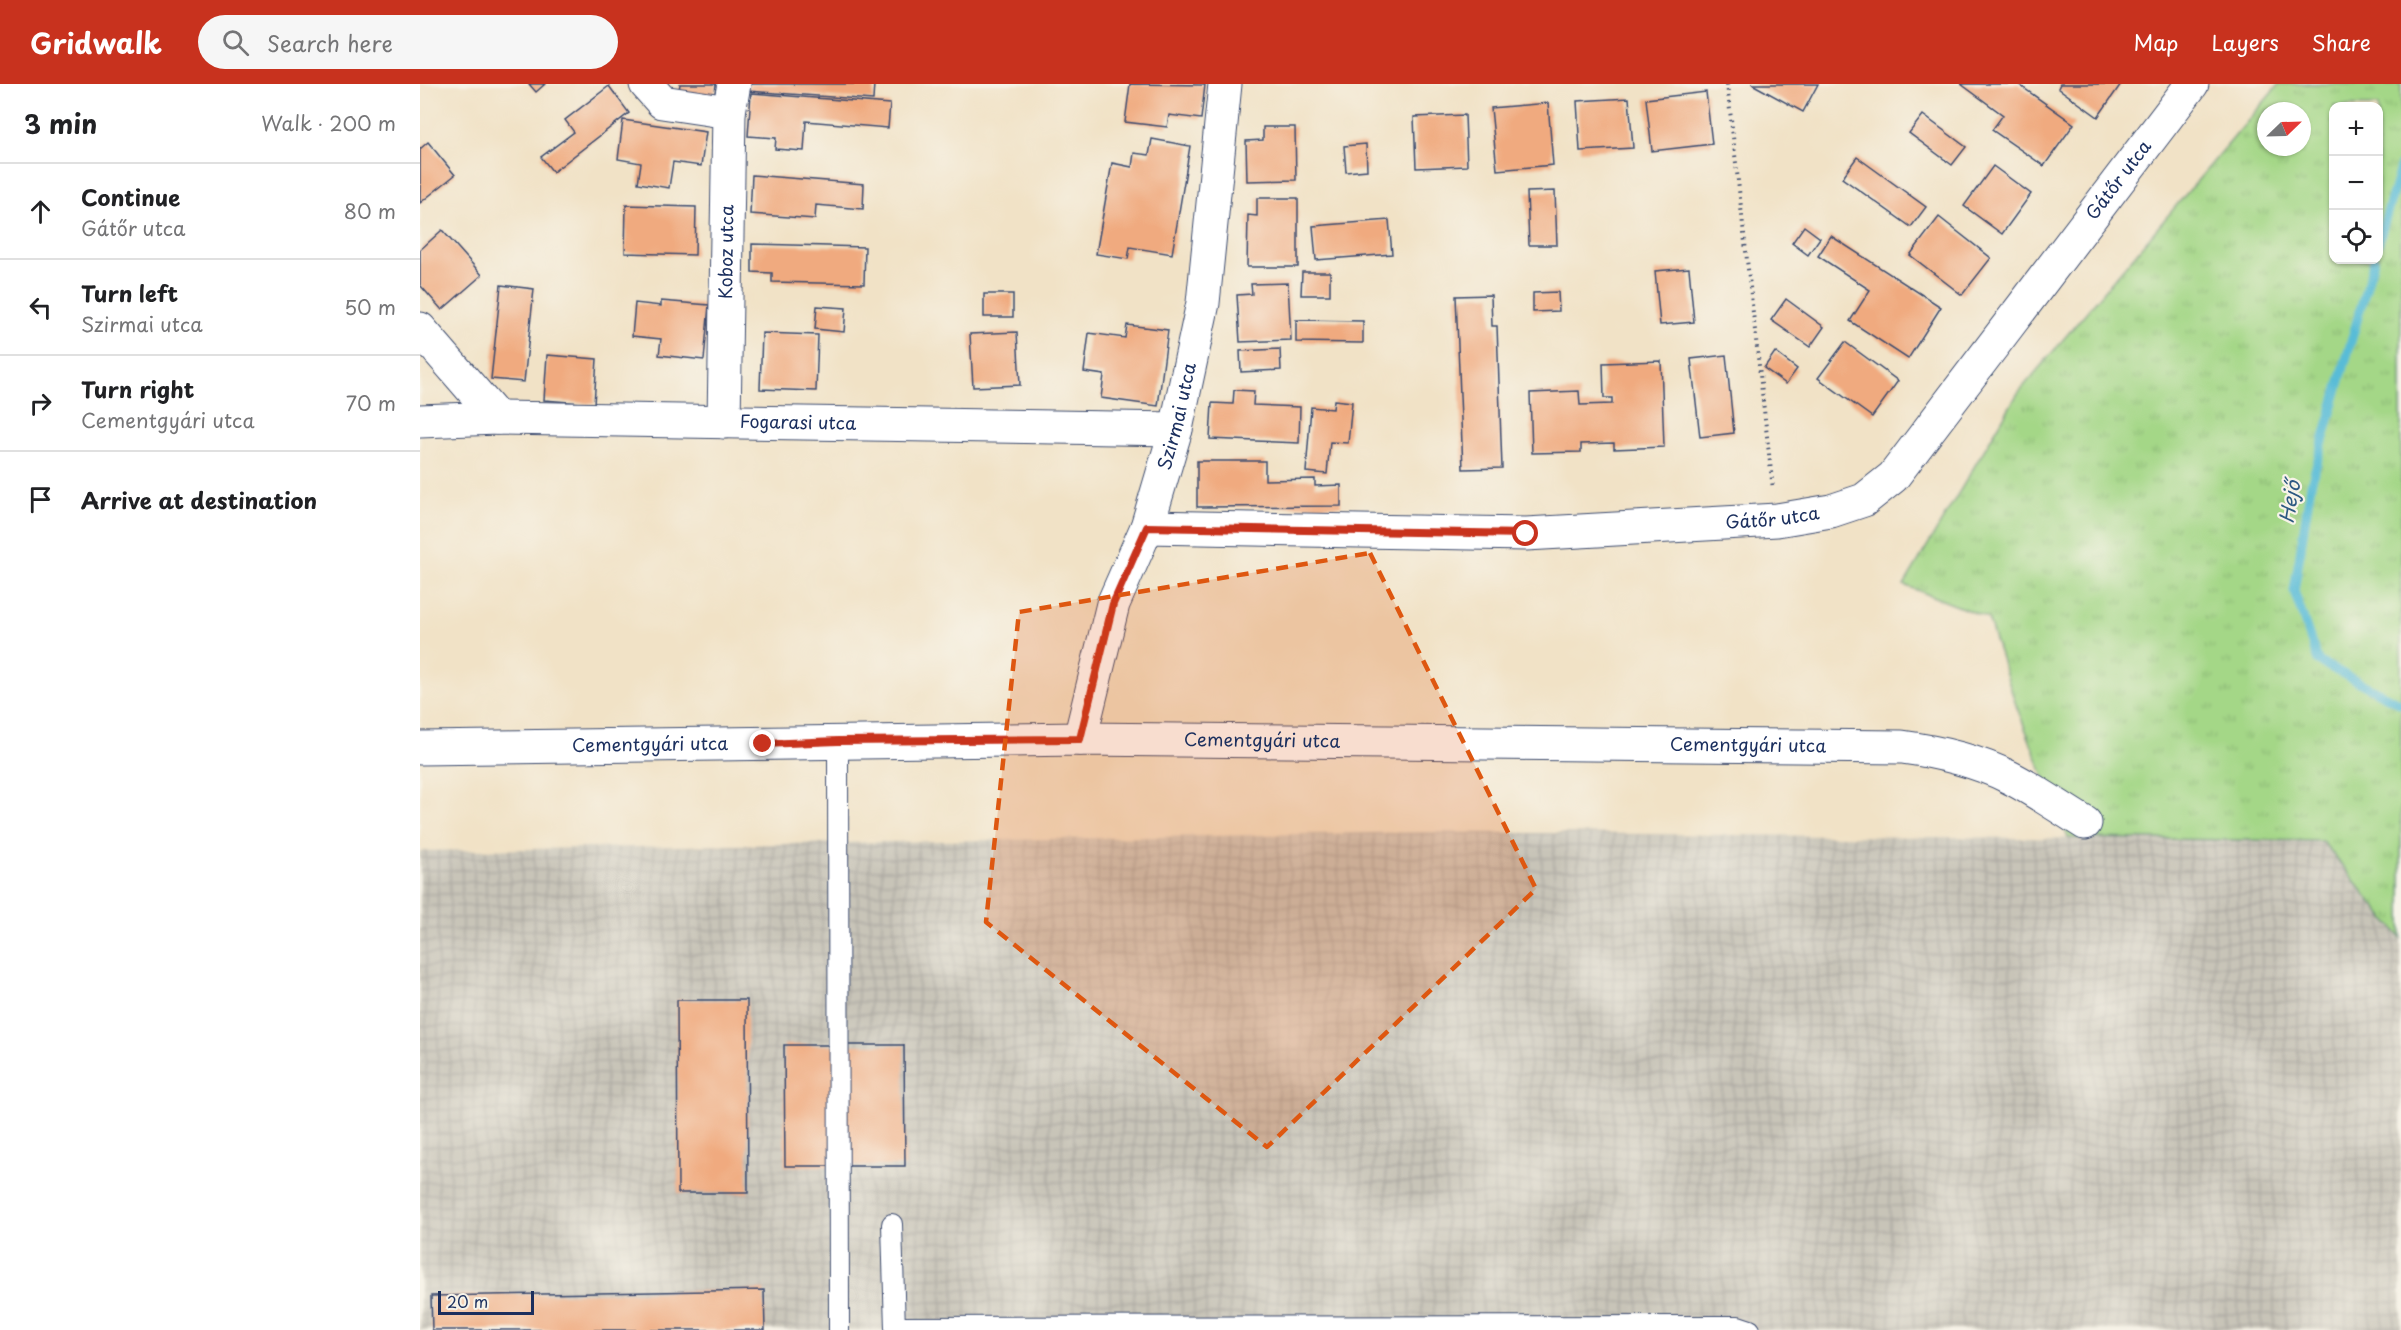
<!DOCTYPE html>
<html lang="en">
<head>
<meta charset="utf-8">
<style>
  :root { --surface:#fff; --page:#f6f6f6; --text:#202124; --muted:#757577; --line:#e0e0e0; --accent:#c8321e }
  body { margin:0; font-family:"Playpen Sans",sans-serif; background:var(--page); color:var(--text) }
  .controls { position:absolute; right:18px; top:18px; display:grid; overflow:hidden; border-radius:12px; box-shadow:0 2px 4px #0004 }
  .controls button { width:54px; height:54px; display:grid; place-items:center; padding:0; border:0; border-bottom:2px solid var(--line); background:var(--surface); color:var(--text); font:30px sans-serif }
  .compass { position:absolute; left:1837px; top:18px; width:54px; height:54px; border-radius:50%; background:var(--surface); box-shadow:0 2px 4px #0004; rotate:67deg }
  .scale { position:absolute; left:18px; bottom:15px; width:96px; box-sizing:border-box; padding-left:6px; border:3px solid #1b2f5e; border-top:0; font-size:16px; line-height:21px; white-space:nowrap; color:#1b2f5e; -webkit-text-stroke:4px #f7f3e8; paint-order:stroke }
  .stop { position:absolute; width:18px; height:18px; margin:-14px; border:4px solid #c8321e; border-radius:50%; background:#fff }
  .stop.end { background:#c8321e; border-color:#fff; box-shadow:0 2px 6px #0008 }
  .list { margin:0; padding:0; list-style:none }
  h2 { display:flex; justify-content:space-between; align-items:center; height:78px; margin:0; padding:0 24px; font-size:26px }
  h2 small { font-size:20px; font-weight:400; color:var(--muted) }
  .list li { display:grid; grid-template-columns:39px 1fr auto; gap:18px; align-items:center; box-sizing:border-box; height:96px; padding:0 24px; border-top:2px solid var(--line) }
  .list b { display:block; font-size:22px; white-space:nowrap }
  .list p { margin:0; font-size:20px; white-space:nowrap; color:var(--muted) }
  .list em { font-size:20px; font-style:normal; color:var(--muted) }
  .icon { flex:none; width:33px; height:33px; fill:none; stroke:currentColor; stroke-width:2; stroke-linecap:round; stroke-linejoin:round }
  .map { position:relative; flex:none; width:1981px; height:1246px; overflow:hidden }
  header { display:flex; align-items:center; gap:36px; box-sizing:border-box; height:84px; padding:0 30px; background:var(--accent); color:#fff }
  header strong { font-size:28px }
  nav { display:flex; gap:33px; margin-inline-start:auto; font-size:21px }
  .search { width:420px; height:54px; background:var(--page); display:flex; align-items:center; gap:15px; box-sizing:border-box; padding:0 21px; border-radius:33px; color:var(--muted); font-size:22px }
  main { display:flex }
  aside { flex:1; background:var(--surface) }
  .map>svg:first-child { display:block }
</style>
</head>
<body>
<header>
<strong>Gridwalk</strong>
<div class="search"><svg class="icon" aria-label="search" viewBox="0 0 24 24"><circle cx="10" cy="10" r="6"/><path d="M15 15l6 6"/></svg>Search here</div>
<nav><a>Map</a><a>Layers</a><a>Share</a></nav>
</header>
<main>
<aside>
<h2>3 min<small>Walk · 200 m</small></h2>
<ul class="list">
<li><svg class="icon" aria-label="ahead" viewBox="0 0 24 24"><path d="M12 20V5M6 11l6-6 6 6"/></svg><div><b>Continue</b><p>Gátőr utca</p></div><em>80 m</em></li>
<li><svg class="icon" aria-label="left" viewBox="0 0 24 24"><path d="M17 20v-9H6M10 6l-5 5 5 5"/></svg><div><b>Turn left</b><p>Szirmai utca</p></div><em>50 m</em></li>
<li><svg class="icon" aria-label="right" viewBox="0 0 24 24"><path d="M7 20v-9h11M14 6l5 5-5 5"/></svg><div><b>Turn right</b><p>Cementgyári utca</p></div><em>70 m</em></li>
<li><svg class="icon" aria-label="arrive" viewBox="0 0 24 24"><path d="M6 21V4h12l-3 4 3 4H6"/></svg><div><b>Arrive at destination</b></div></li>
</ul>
</aside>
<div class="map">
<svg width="1981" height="1246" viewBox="0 0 1981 1246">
  <defs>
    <pattern id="industrial-grid" width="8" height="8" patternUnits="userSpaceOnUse" patternTransform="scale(1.5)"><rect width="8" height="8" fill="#c8c4b8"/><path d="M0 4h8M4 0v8" fill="none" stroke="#aba9a1"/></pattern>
    <pattern id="grass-tufts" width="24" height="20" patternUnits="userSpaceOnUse" patternTransform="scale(1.5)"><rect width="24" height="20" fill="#a4d787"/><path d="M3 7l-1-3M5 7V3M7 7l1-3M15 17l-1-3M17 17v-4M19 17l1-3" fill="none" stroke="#8db977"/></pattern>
  </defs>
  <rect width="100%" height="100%" fill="#f7f3e8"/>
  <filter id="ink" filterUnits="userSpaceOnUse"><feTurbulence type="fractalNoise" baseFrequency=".0167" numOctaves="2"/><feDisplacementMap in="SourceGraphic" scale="12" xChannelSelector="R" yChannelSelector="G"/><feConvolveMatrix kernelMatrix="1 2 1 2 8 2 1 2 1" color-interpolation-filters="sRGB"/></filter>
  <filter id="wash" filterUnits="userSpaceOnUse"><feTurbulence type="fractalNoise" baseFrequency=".008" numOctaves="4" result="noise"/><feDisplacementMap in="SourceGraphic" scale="24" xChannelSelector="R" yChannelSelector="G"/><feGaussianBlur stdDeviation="1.35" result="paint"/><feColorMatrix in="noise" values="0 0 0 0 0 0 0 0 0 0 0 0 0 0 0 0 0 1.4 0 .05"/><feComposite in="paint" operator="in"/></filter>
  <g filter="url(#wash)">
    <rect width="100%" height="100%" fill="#f1e2c6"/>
    <path fill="url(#industrial-grid)" d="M1005 748 1903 757 1981 854V1246H0V767Z"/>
    <path fill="url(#grass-tufts)" stroke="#608372" stroke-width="1.5" fill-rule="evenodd" d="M1859 0H1981V854L1902 757 1648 754 1596 621 1568 534 1484 501 1598 309ZM1914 22H1958V176H1914ZM1846 27H1882V63H1846Z"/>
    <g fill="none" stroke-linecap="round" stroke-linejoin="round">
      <g stroke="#58bcd7" stroke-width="9">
        <path d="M1958 160 1981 81"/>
        <path d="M1954 176 1891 400 1874 507 1898 577 1981 620"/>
      </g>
    </g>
    <g id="blocks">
      <g fill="#f0aa7f">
        <path d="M109 0H125L116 8Z"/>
        <path d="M260 0H296L294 18 258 13Z"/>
        <path d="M329 0H454L453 16 328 7Z"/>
        <path d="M710 0 785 1 781 35 749 31 747 43 705 38Z"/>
        <path d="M1332 0H1398L1383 28Z"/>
        <path d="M1541 0H1598L1654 40 1624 82 1572 46 1583 31Z"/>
        <path d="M1640 0H1701L1678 33 1638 4Z"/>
        <path d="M189 2 209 29 133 88 121 73 154 48 145 36Z"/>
        <path d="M1286 8 1292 60 1232 67 1226 15Z"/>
        <path d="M331 9 470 20 468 44 386 37 384 67 355 65 356 54 328 52Z"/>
        <path d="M1209 14 1213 64 1160 67 1157 17Z"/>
        <path d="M1128 19 1133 81 1077 86 1071 24Z"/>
        <path d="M1045 31 1047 82 996 84 994 33Z"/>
        <path d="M1503 31 1546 63 1532 81 1489 49Z"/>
        <path d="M203 36 286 48 281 82 253 78 249 104 218 99 221 79 198 75Z"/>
        <path d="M843 43H875L876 96 827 97 826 57 843 56Z"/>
        <path d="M732 55 770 62 752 170 710 163 708 175 676 170 692 79 712 83 714 69 729 71Z"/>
        <path d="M8 58 35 91 0 119V65Z"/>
        <path d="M946 60 947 86 926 88 924 62Z"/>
        <path d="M1437 73 1506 123 1491 143 1422 94Z"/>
        <path d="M1573 82 1611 110 1582 150 1544 122Z"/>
        <path d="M332 91 444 100 443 125 396 121 395 135 330 130Z"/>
        <path d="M1135 107 1137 161H1109L1107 108Z"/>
        <path d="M837 114H878V183H827L828 131 837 132Z"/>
        <path d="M206 121 276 123 275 171 205 169Z"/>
        <path d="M1519 133 1571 174 1542 211 1490 171Z"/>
        <path d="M969 136 972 170 896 176 893 142Z"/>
        <path d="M1384 142 1400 154 1388 171 1372 159Z"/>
        <path d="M22 146 62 191 22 226 0 201V166Z"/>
        <path d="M1411 152 1521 223 1488 275 1430 237 1450 206 1398 172Z"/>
        <path d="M332 160 445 163 444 200 352 198V189L332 188Z"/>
        <path d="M1269 184 1274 238 1240 241 1235 187Z"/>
        <path d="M882 188H910V211H881Z"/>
        <path d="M868 199 871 256 820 258 817 211 832 210 831 200Z"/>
        <path d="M81 201 114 205 104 298 71 295Z"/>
        <path d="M1138 208 1139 227 1113 228V209Z"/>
        <rect x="564" y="210" width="29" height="23"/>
        <path d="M1071 211 1072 242H1077L1082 384 1043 385 1036 212Z"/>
        <path d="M1366 215 1404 243 1390 263 1351 236Z"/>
        <path d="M241 217 289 221 284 276 239 271 241 255 212 252 215 219 241 222Z"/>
        <path d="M397 222 426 224 424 248 395 245Z"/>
        <path d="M876 236 943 237V259L876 258Z"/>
        <path d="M707 241 748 246 738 322 681 314 684 291 664 288 669 249 705 254Z"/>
        <path d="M597 248 600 301 553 303 550 250Z"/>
        <path d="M342 249 398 251 396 307 340 305Z"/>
        <path d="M1425 258 1478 297 1452 333 1398 294Z"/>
        <path d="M860 265 861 286 821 288 820 267Z"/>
        <path d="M1355 268 1377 285 1366 300 1344 284Z"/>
        <path d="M127 271 177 275 174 320 124 316Z"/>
        <path d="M1306 271 1314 349 1280 353 1271 275Z"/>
        <path d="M1241 277 1244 363 1194 365V359L1161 360V368L1112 369 1110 309 1159 307 1160 321 1192 320V314H1184L1183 279Z"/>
        <path d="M814 306 834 307 833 321 880 323 879 359 790 355 792 319 813 320Z"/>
        <path d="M914 316 932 318 928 359 910 358 907 390 886 388 891 323 913 325Z"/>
        <path d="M777 377H845V396L895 395V402L921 401V422L777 423Z"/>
        <path d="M257 916H327L328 1109H258Z"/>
        <path d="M364 961H484L485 1082H365Z"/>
        <path d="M344 1206 345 1246H12L11 1212Z"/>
      </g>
    </g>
  </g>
  <g filter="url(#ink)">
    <use href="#blocks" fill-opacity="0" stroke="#3b4a6e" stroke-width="1.5"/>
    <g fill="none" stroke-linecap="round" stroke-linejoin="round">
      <g stroke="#3b4a6e" stroke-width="22">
        <g id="service">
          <path d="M418 657 419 1246"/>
          <path d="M472 1140 475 1246"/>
          <path d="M475 1243 1318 1242 1330 1246"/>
        </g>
      </g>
      <g stroke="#3b4a6e" stroke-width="35">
        <g id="minor">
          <path d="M226 0 242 18 309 28"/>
          <path d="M0 245 77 334"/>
          <path id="s1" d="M0 337 77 334 756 345"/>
          <path id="s2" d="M304 338 309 28 314 0"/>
          <path id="s3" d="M727 443 1106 450 1357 436 1411 427 1444 416 1473 393 1772 0"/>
          <path id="s4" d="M660 655 693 520 727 443 756 345 783 219 805 0"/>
          <path id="s5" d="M0 664 660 655 1482 663C1519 668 1555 676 1589 693 1615 706 1640 724 1665 739"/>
        </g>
      </g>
      <path stroke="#3b4a6e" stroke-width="4" stroke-dasharray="1.5 4.5" stroke-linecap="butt" d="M1307 0 1353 405"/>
      <use href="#service" stroke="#fff" stroke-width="20"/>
      <use href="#minor" stroke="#fff" stroke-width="33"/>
    </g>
  </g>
  <g fill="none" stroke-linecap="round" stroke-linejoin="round" filter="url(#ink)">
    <path stroke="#c8321e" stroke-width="8" d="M343 660 418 657 660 655 693 520 727 443 1106 450"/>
  </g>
  <path fill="#de5710" fill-opacity="0.2" stroke="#de5710" stroke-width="4.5" stroke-dasharray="12 8" stroke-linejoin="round" d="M950 469 1116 805 847 1063 566 838 599 528Z"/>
  <g text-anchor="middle" stroke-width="4.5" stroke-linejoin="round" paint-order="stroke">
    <g font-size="18" fill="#1b2f5e" stroke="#f7f3e8">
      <text dy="6" stroke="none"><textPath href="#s3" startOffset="1130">Gátőr utca</textPath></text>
      <text dy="6" stroke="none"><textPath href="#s2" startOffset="170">Koboz utca</textPath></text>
      <text dy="6" stroke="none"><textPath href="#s4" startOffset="338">Szirmai utca</textPath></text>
      <text dy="6" stroke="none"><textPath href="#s1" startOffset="378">Fogarasi utca</textPath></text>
      <text dy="6" stroke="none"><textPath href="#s3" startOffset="626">Gátőr utca</textPath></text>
      <text dy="6" stroke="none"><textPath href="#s5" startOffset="842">Cementgyári utca</textPath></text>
      <text dy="6" stroke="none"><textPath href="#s5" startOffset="230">Cementgyári utca</textPath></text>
      <text dy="6" stroke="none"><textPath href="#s5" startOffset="1328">Cementgyári utca</textPath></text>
    </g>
    <g font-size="20" font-style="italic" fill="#2d5982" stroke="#f7f3e8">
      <text transform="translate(1870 418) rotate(-80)" y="7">Hejő</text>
    </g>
  </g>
</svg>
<div class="controls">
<button>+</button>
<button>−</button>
<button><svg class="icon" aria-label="locate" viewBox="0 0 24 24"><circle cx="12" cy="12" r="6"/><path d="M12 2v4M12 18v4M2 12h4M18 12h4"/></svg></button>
</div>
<svg class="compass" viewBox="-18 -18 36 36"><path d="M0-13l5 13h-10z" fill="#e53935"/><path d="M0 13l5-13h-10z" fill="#757577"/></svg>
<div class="scale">20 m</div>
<div class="stop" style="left:1106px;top:450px"></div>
<div class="stop end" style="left:343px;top:660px"></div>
</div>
</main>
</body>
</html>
